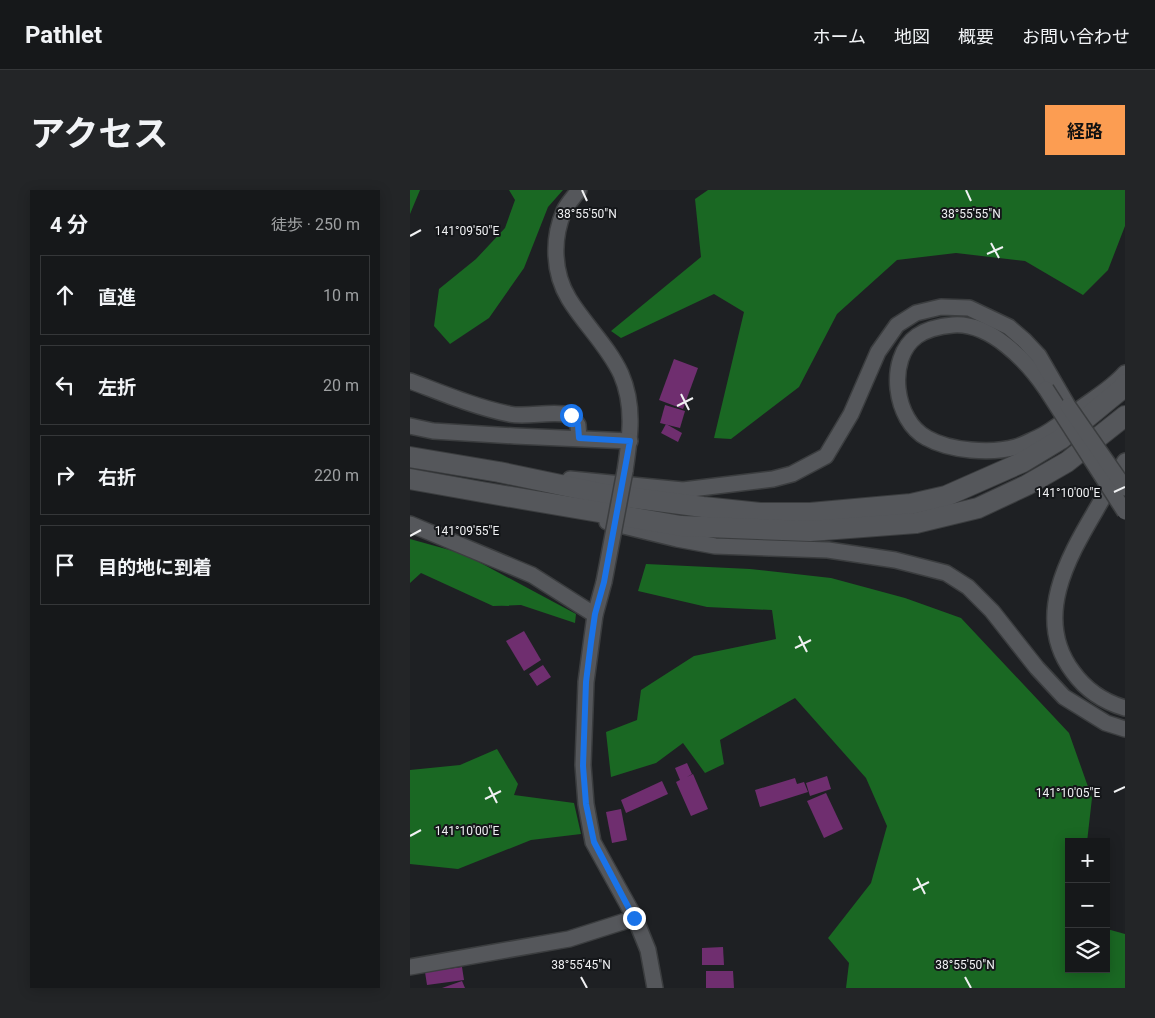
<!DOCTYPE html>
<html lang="ja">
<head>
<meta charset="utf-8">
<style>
  :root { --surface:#16181a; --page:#232527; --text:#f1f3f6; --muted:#9ea0a2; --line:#353739; --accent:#fc9d52 }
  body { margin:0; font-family:Roboto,"Noto Sans JP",sans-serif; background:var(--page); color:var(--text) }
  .controls { position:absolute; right:15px; bottom:15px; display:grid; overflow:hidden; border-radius:0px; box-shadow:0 2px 12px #0003 }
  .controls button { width:45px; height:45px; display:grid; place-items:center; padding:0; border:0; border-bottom:1px solid var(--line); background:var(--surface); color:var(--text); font:25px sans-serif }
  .stop { position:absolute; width:15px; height:15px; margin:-11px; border:4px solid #1a73e8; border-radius:50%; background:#fff }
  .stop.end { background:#1a73e8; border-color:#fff; box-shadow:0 1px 5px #0008 }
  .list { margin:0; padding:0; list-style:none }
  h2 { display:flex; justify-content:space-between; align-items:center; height:65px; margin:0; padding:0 20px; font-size:21px }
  h2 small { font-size:16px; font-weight:400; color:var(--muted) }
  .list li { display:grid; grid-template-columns:32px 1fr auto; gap:15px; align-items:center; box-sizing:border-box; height:80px; margin:0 10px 10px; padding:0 10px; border:1px solid var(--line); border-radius:0px }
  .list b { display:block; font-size:19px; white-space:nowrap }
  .list em { font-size:16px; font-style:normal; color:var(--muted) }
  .icon { flex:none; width:28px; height:28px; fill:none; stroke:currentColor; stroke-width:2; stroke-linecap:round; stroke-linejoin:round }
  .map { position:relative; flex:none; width:715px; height:798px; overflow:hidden; border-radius:0px }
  header { display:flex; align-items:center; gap:30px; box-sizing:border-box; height:70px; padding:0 25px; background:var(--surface); border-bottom:1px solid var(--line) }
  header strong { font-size:24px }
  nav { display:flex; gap:28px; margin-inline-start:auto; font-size:18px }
  .intro { display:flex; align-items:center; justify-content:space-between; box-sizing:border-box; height:120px; padding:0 30px }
  h1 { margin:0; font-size:35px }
  .button { padding:12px 22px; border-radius:0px; background:var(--accent); color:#111; font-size:18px; font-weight:700 }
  main { display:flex; gap:30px; padding:0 30px }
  aside { flex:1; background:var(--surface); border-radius:0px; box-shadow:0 2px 12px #0003 }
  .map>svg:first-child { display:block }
</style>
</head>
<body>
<header>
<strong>Pathlet</strong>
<nav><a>ホーム</a><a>地図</a><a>概要</a><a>お問い合わせ</a></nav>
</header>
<div class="intro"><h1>アクセス</h1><a class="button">経路</a></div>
<main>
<aside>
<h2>4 分<small>徒歩 · 250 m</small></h2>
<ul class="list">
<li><svg class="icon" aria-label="ahead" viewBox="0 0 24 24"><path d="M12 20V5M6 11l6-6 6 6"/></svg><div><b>直進</b></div><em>10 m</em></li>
<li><svg class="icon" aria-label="left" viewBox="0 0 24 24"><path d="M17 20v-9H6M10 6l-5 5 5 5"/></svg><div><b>左折</b></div><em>20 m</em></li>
<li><svg class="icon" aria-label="right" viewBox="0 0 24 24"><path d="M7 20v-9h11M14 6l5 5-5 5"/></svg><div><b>右折</b></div><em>220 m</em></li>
<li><svg class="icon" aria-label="arrive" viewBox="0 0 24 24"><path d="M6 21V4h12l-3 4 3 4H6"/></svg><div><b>目的地に到着</b></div></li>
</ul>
</aside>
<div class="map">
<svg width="715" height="798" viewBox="0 0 715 798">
  <rect width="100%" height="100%" fill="#1e2023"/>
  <g fill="#1a6823">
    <path d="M0 0H10L0 24Z"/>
    <path d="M99 0H153L138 17 114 78 79 128 40 154 24 136 29 99 66 69 95 38 105 10Z"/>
    <path d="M298 0H715V36L698 80 673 105 615 71 546 63 487 70 427 124 389 197 321 249 304 248 334 122 304 104 211 148 201 141 291 67 285 9Z"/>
    <path d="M0 349 54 364 166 424 165 433 111 415 83 416 11 383 0 393Z"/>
    <path d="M236 374 340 379 421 388 495 408 551 428 659 543 682 608 677 652H659V779H696V736L697 739 715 744V798H436L439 773 418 748 461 693 477 636 456 588 385 508 310 550 314 574 295 583 273 553 246 573 201 587 196 542 227 530 231 500 284 466 366 449 362 420 297 417 228 401Z"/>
    <path d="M87 559 108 594 104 605 164 613 171 644 121 650 48 679 0 674V580L50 575Z"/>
  </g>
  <g fill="#6f2e6f">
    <path d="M264 169 288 178 273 219 249 210Z"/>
    <path d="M255 215 275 221 270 238 250 233Z"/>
    <path d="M256 234 272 243 268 252 251 243Z"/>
    <path d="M114 441 131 470 114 481 96 451Z"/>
    <path d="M133 475 141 487 127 496 119 484Z"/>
    <path d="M277 573 282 584 277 587 283 584 298 619 281 626 266 592 270 590 265 578Z"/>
    <path d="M417 586 421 599 400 606 396 593Z"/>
    <path d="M385 588 387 594 394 592 398 602 350 617 345 600Z"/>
    <path d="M252 591 258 604 216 623 211 610Z"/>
    <path d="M416 603 433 639 414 648 397 611Z"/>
    <path d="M211 619 217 650 202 653 196 622Z"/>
    <path d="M313 757 314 775H292V758Z"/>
    <path d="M52 777 54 790 17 795 15 782Z"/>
    <path d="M296 781H323L324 798H296Z"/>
    <path d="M52 791 55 798H32Z"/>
  </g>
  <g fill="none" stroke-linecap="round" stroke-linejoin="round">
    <g stroke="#3b3d3f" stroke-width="18">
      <g id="minor">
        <path d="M169 0C164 7 157 14 154 21 142 49 143 83 159 109 175 135 198 156 211 184 225 216 220 248 215 281"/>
        <path d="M0 191C32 203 65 217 99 224 118 228 140 220 161 225L168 235 169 248"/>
        <path d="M636 199C617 171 580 132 543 135 531 136 517 139 507 146 476 168 484 231 517 248 540 261 581 264 606 257 613 255 620 251 627 248 643 241 657 228 671 218 686 207 703 197 715 183"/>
        <path d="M0 236 23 241 105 246 220 251"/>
        <path d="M715 271C705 287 695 304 686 320 657 369 623 429 663 482 676 500 694 512 715 518"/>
        <path d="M160 289 273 300 363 289 382 284 416 266 441 224 468 162 487 135 506 123 531 117 559 118 599 137 614 150 629 166 658 216"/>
        <path d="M197 332 267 349 305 356 418 360 485 370 536 383 558 397 582 421 627 478 654 507 696 533 715 539"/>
        <path d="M0 334 122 385 185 425"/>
        <path d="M194 392 185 425 176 492 173 575 176 614 183 652 225 728 238 760 245 798"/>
        <path d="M0 777 159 749 225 728"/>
      </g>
    </g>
    <g stroke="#3b3d3f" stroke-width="22">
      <g id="tertiary">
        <path d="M0 267 89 282 194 304 293 317 350 323H400L501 314 536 306 613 272 651 249 713 198 715 194"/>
        <path d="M0 289 72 302 271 336 400 341 506 333 568 318 617 295 657 272 715 226"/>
      </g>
    </g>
    <use href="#minor" stroke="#55575b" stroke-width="15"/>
    <use href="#tertiary" stroke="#55575b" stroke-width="20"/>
    <g stroke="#3b3d3f" stroke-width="18" stroke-linecap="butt">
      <g id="minor-bridge">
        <path d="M636 199 715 322"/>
        <path d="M658 216 715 298"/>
        <path d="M194 392 215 281"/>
      </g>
    </g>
    <use href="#minor-bridge" stroke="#55575b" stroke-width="15"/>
  </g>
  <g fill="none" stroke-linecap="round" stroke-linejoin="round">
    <path stroke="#1a73e8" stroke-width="6" d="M161 225 168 235 169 248 220 251 194 392 185 424 181 452 176 492 173 576 176 614 184 652 224 728"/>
  </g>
  <path fill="none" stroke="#f0f1f3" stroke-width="2" d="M172 0 177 11M556 0 561 11M0 46 11 40M581 53 589 68M577 64 593 57M271 204 279 220M267 216 283 208M704 302 715 297M0 346 11 340M389 446 397 462M385 458 401 450M79 597 87 613M704 602 715 597M75 609 91 601M0 646 11 640M507 688 515 704M503 700 519 692M171 787 177 798M555 787 561 798"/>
  <g font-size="12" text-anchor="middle" fill="#f0f1f3" stroke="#15171a" stroke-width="4" stroke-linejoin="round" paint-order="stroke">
    <text x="177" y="28">38°55'50"N</text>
    <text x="561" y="28">38°55'55"N</text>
    <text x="57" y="45">141°09'50"E</text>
    <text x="658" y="307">141°10'00"E</text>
    <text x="57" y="345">141°09'55"E</text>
    <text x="658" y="607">141°10'05"E</text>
    <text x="57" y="645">141°10'00"E</text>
    <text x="171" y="779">38°55'45"N</text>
    <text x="555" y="779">38°55'50"N</text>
  </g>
</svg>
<div class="controls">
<button>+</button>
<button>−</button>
<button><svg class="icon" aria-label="layers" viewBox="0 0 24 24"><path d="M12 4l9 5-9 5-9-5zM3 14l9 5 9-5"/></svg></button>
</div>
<div class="stop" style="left:161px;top:225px"></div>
<div class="stop end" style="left:224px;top:728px"></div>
</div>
</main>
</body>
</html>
